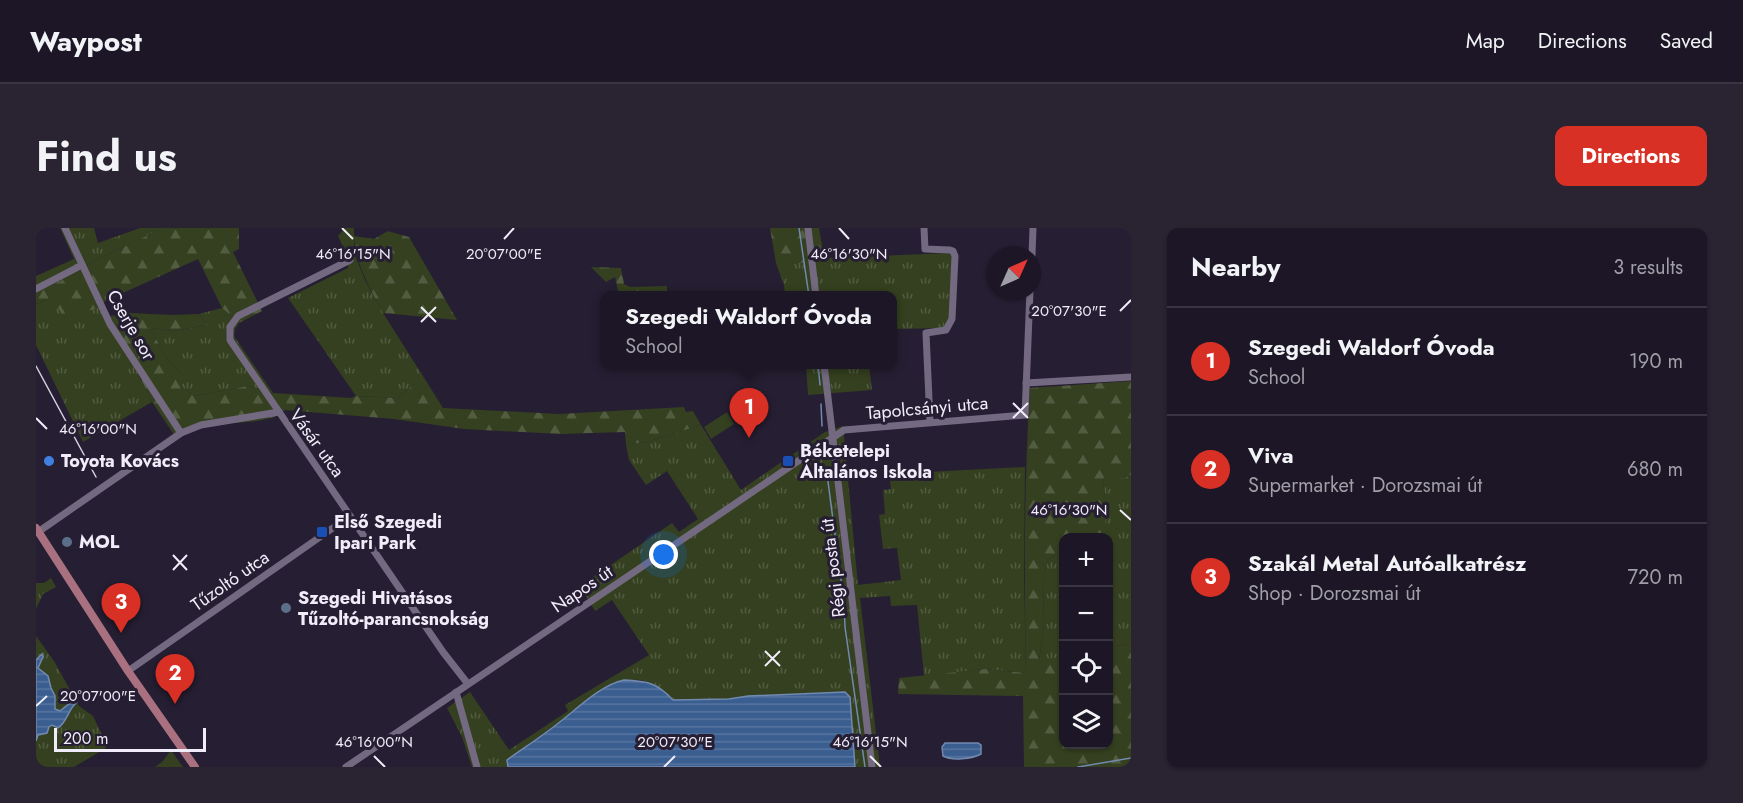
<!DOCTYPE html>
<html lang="en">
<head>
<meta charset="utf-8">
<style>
  :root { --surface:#1c1626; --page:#292332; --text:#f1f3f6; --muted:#a09fa7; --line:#3a3543; --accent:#d93025 }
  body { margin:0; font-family:Jost,sans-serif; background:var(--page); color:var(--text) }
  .controls { position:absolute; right:18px; bottom:18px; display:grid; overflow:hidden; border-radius:12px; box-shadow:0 2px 4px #0004 }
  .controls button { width:54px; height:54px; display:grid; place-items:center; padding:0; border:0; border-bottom:2px solid var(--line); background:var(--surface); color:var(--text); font:30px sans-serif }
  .compass { position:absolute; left:951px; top:18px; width:54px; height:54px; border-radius:50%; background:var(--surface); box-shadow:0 2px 4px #0004; rotate:45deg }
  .scale { position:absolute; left:18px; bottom:15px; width:152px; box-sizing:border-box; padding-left:6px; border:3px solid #f1ecf9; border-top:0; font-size:16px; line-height:21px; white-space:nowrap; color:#f1ecf9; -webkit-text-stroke:4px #261e32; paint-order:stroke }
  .you { position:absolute; left:628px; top:327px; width:21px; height:21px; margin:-15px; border:4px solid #fff; border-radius:50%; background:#1a73e8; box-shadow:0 0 0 9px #1a73e833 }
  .badge { display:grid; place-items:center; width:39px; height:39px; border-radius:50%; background:var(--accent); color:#fff; font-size:20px; font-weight:700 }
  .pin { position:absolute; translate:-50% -50px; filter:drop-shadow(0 2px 3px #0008) }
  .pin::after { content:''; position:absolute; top:32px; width:21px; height:18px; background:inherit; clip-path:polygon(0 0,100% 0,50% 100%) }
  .popup { position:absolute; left:564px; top:63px; width:297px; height:78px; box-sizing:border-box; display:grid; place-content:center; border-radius:12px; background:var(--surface); filter:drop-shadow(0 2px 4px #0005); font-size:20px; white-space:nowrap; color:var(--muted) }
  .popup b { font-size:22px; color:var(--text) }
  .popup::after { content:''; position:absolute; left:50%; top:100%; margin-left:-12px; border:12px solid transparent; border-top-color:var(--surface) }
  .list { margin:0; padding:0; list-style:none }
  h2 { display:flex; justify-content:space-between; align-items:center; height:78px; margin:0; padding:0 24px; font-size:26px }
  h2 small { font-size:20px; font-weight:400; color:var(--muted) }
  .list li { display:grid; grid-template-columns:39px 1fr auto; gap:18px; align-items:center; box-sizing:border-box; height:108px; padding:0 24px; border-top:2px solid var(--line) }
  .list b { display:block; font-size:22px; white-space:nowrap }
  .list p { margin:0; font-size:20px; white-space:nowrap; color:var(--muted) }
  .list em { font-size:20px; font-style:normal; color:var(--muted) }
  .icon { flex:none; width:33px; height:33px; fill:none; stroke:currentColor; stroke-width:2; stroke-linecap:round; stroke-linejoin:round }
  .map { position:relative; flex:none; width:1095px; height:539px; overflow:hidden; border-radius:12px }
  header { display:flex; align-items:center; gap:36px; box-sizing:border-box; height:84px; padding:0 30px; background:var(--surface); border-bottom:2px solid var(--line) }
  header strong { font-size:28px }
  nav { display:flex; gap:33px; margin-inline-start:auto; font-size:21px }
  .intro { display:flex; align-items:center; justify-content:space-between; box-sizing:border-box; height:144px; padding:0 36px }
  h1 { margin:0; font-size:42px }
  .button { padding:15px 27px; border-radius:12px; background:var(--accent); color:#fff; font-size:21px; font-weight:700 }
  main { display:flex; gap:36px; padding:0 36px }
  aside { flex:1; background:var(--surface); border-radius:12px; box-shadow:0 2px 4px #0004 }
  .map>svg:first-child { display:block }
</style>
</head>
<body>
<header>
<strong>Waypost</strong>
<nav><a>Map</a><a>Directions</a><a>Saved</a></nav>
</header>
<div class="intro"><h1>Find us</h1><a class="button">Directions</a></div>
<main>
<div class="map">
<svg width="1095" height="539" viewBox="0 0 1095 539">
  <defs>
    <pattern id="grass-tufts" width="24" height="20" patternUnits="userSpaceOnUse" patternTransform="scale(1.5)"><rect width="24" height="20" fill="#34401f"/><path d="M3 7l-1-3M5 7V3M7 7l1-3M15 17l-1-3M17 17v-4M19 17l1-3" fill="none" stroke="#525c40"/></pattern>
    <pattern id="forest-firs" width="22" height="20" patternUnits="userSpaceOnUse" patternTransform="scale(1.5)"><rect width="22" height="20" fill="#34401f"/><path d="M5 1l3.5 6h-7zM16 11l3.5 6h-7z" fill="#525c40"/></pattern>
    <pattern id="water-rules" width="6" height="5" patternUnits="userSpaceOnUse" patternTransform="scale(1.5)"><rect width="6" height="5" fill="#3b5e90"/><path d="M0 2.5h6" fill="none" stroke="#5875a0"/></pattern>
  </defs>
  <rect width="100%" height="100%" fill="#261e32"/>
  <g fill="url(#grass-tufts)">
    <path d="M24 0H58L62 15 104 0H127L52 36 40 46 0 64V48L38 31Z"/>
    <path d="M309 0H318V25L329 52 347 85 392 156H378L362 170 320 168 252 70 312 40 311 28 302 8Z"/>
    <path d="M916 25 914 90 909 100 857 101V68L749 67 748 57 740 35H775L788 30Z"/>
    <path d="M14 71 68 78 116 174 47 214 0 117V76Z"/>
    <path d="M186 80 203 95 199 101 198 108 237 165 212 158 159 168 145 159V145L133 134 114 100 138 103 171 97 163 86Z"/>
    <path d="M770 137H833L836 162 772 167Z"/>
    <path d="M665 197 705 262 789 204 807 198 822 357 865 352 861 320 847 321 843 287 849 286 847 262 855 261 853 246 989 239 988 348 990 445 950 441 888 448 881 377 855 378 854 368 824 370 844 539H819L817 525 743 467 712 468 693 471 637 472C595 427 560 467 523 494 506 507 488 519 471 532L472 539H436L426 509 411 480 434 464 473 522 532 483 529 477 613 427 576 372 559 383 544 358 636 295 643 304 662 291 631 243 610 257 593 232 590 217 614 213Z"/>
    <path d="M1095 247V416L1073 419V317L1069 298 1070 281 1067 250H1087Z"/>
    <path d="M1027 324V429L1003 433 1008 396 1007 350 1012 331Z"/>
    <path d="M15 350 20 359 7 366 0 381V355H8Z"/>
    <path d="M0 408 18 433 43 478 57 488 67 509 70 520 38 539H0Z"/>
  </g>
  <g fill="url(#forest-firs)">
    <path d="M127 0H203V21L197 24 226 83 203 95 186 80 162 31 67 74 68 78 30 90 14 71 0 76V64L40 46 52 36Z"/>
    <path d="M734 0H783L788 30 775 35H740Z"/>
    <path d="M352 3 373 9 421 92 347 85C334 60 319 36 318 8L338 11Z"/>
    <path d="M555 39 585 40 588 56 594 59 631 58V67H583L579 49 570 54Z"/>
    <path d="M94 85 136 87 163 86 171 97 138 103 114 100 133 134 145 145V159L159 168 212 158 237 165 315 170 320 168 362 170 378 156H392L407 180 523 186 648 179 650 184 657 183 665 197 614 213 590 217 589 204 524 206 428 201 358 191 249 182C233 197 202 193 181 196 167 199 154 203 141 211L116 174 74 88Z"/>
    <path d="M1095 153V247L1087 250H1067L1070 281 1069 298 1072 309 1028 310 1027 324 1012 331 1007 350 1008 396 1003 432 1027 429 1028 516H1072L1073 419 1095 416V539H988L987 468 862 466 863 450 950 441 990 445C988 349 988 255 994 160Z"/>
  </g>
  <g fill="#34401f">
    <path d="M691 184 698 196 675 211 668 199Z"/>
    <path d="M135 522 147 539H119L127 533Z"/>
  </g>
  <g fill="url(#water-rules)" stroke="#7289b0" stroke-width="1.5">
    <path d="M6 426 7 429 2 440 12 448 15 460 19 468V481L24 483 34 475H40C32 482 31 494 22 500L16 497 13 499 11 505 2 507 0 513V432Z"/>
    <path d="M588 452C612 453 621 455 637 472L693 471 712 468 809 464 814 469 819 539H472L471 532C489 519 508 507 525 493 543 479 565 457 588 452Z"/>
    <path d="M909 515H942L945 517V526C936 531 916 533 907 528L906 519Z"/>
  </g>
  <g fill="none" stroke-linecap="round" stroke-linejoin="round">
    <g stroke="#7289b0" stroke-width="1.5">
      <path d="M763 0 773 68"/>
      <path d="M782 136 784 157"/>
      <path d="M785 176 786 198"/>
      <path d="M791 246 808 375 809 399 829 539"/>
      <path d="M1042 539 1095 530"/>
    </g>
    <g stroke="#736981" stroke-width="7">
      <path d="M29 0 74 96 145 205"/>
      <path d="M772 0 780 68"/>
      <path d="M888 0 889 21 914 22 917 23 919 28 916 91 910 102 890 105 894 194"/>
      <path d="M996 27 997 0"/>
      <path d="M314 32 202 88 194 99V112L407 424 432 456"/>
      <path d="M0 61 46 37"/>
      <path d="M788 136 836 539"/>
      <path d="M990 155 1095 149"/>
      <path d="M2 304 145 205 165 197 243 184"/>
      <path d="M92 443 314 288"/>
      <path d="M420 464 441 539"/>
      <path d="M310 539 808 202 989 187 994 63"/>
    </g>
    <path stroke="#a97080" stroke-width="8" d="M0 300 92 443 159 539"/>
    <path stroke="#d6d1df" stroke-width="1.5" d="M0 138 60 249"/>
  </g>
  <path fill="none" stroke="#f1ecf9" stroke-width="2" d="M306 0 317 11M803 0 813 11M468 11 478 0M385 79 400 94M1084 83 1095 72M385 94 400 79M977 175 992 190M0 190 11 201M977 190 992 175M1084 282 1095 292M137 327 151 342M137 342 151 327M729 423 744 438M729 438 744 423M0 478 11 468M338 528 349 539M834 528 845 539M628 539 639 528"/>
  <circle fill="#3f7fe0" stroke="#261e32" stroke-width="2" cx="13" cy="233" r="6"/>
  <g fill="#1a4fb4" stroke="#261e32" stroke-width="2">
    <rect x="746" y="227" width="12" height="12" rx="3"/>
    <rect x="280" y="298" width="12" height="12" rx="3"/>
  </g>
  <g fill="#5c6f8a" stroke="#261e32" stroke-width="2">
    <circle cx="31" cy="314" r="6"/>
    <circle cx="250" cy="380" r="6"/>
  </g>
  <g text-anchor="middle" stroke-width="6" stroke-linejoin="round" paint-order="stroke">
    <g font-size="18" fill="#f1ecf9" stroke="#261e32">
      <text transform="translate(95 97) rotate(60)" y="6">Cserje sor</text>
      <text transform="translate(891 180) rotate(-5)" y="6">Tapolcsányi utca</text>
      <text transform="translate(281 215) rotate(54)" y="6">Vásár utca</text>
      <text transform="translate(797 340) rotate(-97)" y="6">Régi posta út</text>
      <text transform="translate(194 353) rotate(-35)" y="6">Tűzoltó utca</text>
      <text transform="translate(546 361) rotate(-34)" y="6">Napos út</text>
    </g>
    <g font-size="18" font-weight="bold" fill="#f1ecf9" stroke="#261e32" text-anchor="start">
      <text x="764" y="229">Béketelepi<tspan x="764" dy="21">Általános Iskola</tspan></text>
      <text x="25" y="239">Toyota Kovács</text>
      <text x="298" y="300">Első Szegedi<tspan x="298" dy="21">Ipari Park</tspan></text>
      <text x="43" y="320">MOL</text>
      <text x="262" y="376">Szegedi Hivatásos<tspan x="262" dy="21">Tűzoltó-parancsnokság</tspan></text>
    </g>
  </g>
  <g font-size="15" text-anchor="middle" fill="#f1ecf9" stroke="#261e32" stroke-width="6" stroke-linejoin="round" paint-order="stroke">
    <text x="317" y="31">46°16'15"N</text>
    <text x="468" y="31">20°07'00"E</text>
    <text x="813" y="31">46°16'30"N</text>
    <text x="1033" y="88">20°07'30"E</text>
    <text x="62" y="206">46°16'00"N</text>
    <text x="1033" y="287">46°16'30"N</text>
    <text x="62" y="473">20°07'00"E</text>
    <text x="338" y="519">46°16'00"N</text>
    <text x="639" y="519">20°07'30"E</text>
    <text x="834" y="519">46°16'15"N</text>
  </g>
</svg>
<div class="controls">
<button>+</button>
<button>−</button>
<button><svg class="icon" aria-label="locate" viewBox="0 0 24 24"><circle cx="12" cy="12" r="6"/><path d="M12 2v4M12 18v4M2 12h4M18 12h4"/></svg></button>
<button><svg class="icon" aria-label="layers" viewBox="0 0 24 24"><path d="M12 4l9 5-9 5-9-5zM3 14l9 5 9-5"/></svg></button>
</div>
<svg class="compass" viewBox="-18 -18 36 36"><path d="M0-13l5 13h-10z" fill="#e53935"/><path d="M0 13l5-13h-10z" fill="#a09fa7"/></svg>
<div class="scale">200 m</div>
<div class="you"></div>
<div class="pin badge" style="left:713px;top:210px">1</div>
<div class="popup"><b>Szegedi Waldorf Óvoda</b>School</div>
<div class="pin badge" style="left:139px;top:476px">2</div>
<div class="pin badge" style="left:85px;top:405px">3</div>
</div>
<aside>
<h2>Nearby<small>3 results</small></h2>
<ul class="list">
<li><span class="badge">1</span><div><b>Szegedi Waldorf Óvoda</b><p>School</p></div><em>190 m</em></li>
<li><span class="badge">2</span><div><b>Viva</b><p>Supermarket · Dorozsmai út</p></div><em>680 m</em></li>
<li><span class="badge">3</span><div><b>Szakál Metal Autóalkatrész</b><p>Shop · Dorozsmai út</p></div><em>720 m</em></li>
</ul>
</aside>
</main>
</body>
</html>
